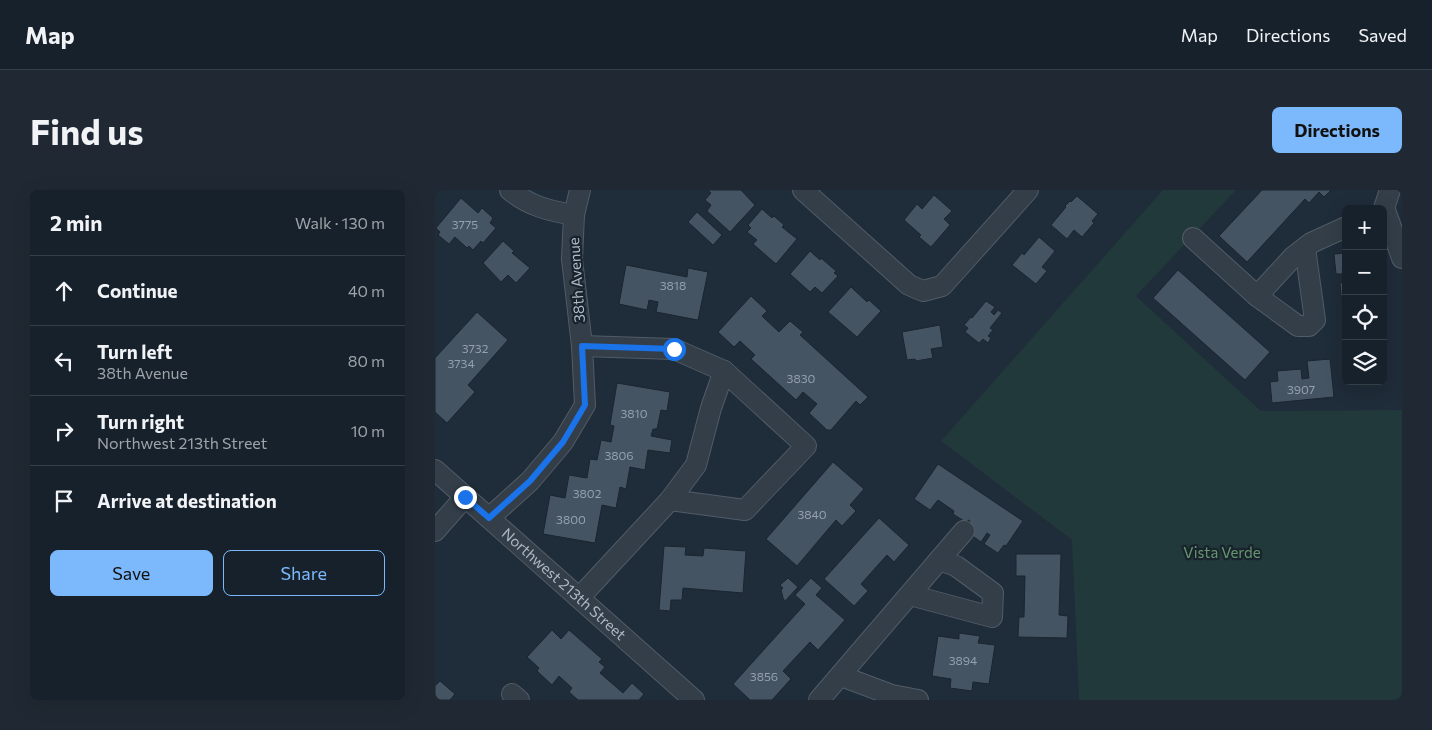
<!DOCTYPE html>
<html lang="en">
<head>
<meta charset="utf-8">
<style>
  :root { --surface:#17212b; --page:#202933; --text:#f1f3f6; --muted:#9ea3a9; --line:#363e47; --accent:#7cb9fc }
  body { margin:0; font-family:Commissioner,sans-serif; background:var(--page); color:var(--text) }
  .controls { position:absolute; right:15px; top:15px; display:grid; overflow:hidden; border-radius:8px; box-shadow:0 5px 20px #0002 }
  .controls button { width:45px; height:45px; display:grid; place-items:center; padding:0; border:0; border-bottom:1px solid var(--line); background:var(--surface); color:var(--text); font:25px sans-serif }
  .stop { position:absolute; width:15px; height:15px; margin:-11px; border:4px solid #1a73e8; border-radius:50%; background:#fff }
  .stop.end { background:#1a73e8; border-color:#fff; box-shadow:0 1px 5px #0008 }
  .list { margin:0; padding:0; list-style:none }
  h2 { display:flex; justify-content:space-between; align-items:center; height:65px; margin:0; padding:0 20px; font-size:21px }
  h2 small { font-size:16px; font-weight:400; color:var(--muted) }
  .list li { display:grid; grid-template-columns:32px 1fr auto; gap:15px; align-items:center; box-sizing:border-box; height:70px; padding:0 20px; border-top:1px solid var(--line) }
  .list b { display:block; font-size:19px; white-space:nowrap }
  .list p { margin:0; font-size:16px; white-space:nowrap; color:var(--muted) }
  .list em { font-size:16px; font-style:normal; color:var(--muted) }
  .actions { display:flex; gap:10px; padding:15px 20px }
  .actions a { flex:1; padding:11px 0; border:1px solid var(--accent); border-radius:8px; text-align:center; font-size:18px; color:var(--accent) }
  .actions .main { background:var(--accent); color:#111 }
  .icon { flex:none; width:28px; height:28px; fill:none; stroke:currentColor; stroke-width:2; stroke-linecap:round; stroke-linejoin:round }
  .map { position:relative; flex:none; width:967px; height:510px; overflow:hidden; border-radius:8px }
  header { display:flex; align-items:center; gap:30px; box-sizing:border-box; height:70px; padding:0 25px; background:var(--surface); border-bottom:1px solid var(--line) }
  header strong { font-size:24px }
  nav { display:flex; gap:28px; margin-inline-start:auto; font-size:18px }
  .intro { display:flex; align-items:center; justify-content:space-between; box-sizing:border-box; height:120px; padding:0 30px }
  h1 { margin:0; font-size:35px }
  .button { padding:12px 22px; border-radius:8px; background:var(--accent); color:#111; font-size:18px; font-weight:700 }
  main { display:flex; gap:30px; padding:0 30px }
  aside { flex:1; background:var(--surface); border-radius:8px; box-shadow:0 5px 20px #0002 }
  .map>svg:first-child { display:block }
</style>
</head>
<body>
<header>
<strong>Map</strong>
<nav><a>Map</a><a>Directions</a><a>Saved</a></nav>
</header>
<div class="intro"><h1>Find us</h1><a class="button">Directions</a></div>
<main>
<aside>
<h2>2 min<small>Walk · 130 m</small></h2>
<ul class="list">
<li><svg class="icon" aria-label="ahead" viewBox="0 0 24 24"><path d="M12 20V5M6 11l6-6 6 6"/></svg><div><b>Continue</b></div><em>40 m</em></li>
<li><svg class="icon" aria-label="left" viewBox="0 0 24 24"><path d="M17 20v-9H6M10 6l-5 5 5 5"/></svg><div><b>Turn left</b><p>38th Avenue</p></div><em>80 m</em></li>
<li><svg class="icon" aria-label="right" viewBox="0 0 24 24"><path d="M7 20v-9h11M14 6l5 5-5 5"/></svg><div><b>Turn right</b><p>Northwest 213th Street</p></div><em>10 m</em></li>
<li><svg class="icon" aria-label="arrive" viewBox="0 0 24 24"><path d="M6 21V4h12l-3 4 3 4H6"/></svg><div><b>Arrive at destination</b></div></li>
</ul>
<div class="actions"><a class="main">Save</a><a>Share</a></div>
</aside>
<div class="map">
<svg width="967" height="510" viewBox="0 0 967 510">
  <rect width="100%" height="100%" fill="#1f2c39"/>
  <path fill="#21393a" d="M728 0H801L701 106 826 221 967 220V510H644L637 350 506 251Z"/>
  <g fill="#455463" stroke="#1b2530">
    <path d="M273 0H306L320 15 295 42 272 21 276 15 270 10 276 3Z"/>
    <path d="M827 0H896L889 7 884 2 874 13 870 9 812 72 784 46Z"/>
    <path d="M499 5 517 21 509 29 515 35 496 57 484 47 486 45 469 30 482 14 487 19Z"/>
    <path d="M642 6 663 24 657 31 659 33 647 47 639 40 632 49 616 35 631 17 630 16 635 11 636 12Z"/>
    <path d="M26 8 43 23 47 18 58 28 55 33 61 38 48 53 46 51 38 60 34 56 32 58 20 47 14 54 3 45 5 42 1 38Z"/>
    <path d="M327 19 337 28 339 26 349 35 347 37 362 49 341 74 318 54 322 50 312 42 316 38 313 35Z"/>
    <path d="M262 22 287 45 278 55 253 32Z"/>
    <path d="M604 47 620 61 607 77 612 81 601 94 577 75 587 63 589 65Z"/>
    <path d="M68 51 79 61 77 63 95 78 81 93 73 85 66 92 48 73Z"/>
    <path d="M375 61 385 70 386 68 401 81 399 83 403 86 387 103 380 97 375 102 355 84Z"/>
    <path d="M911 63V84H901L899 64Z"/>
    <path d="M191 75 252 87 253 78 273 82 263 130 221 122 223 112 214 110 212 120 184 114Z"/>
    <path d="M743 80 835 162 810 190 718 108Z"/>
    <path d="M911 92V115L907 116 905 93Z"/>
    <path d="M416 97 432 112 434 110 446 121 422 147 393 122Z"/>
    <path d="M316 106 332 121 327 126 344 142 355 131 368 142 365 145 433 207 425 215 421 211 396 240H392L374 223 382 214 368 202 361 210 316 169 320 165 305 151 299 157 283 142Z"/>
    <path d="M551 111 560 117 556 122 559 125 563 120 567 123 555 138 558 140 553 146 556 148 553 153 548 149 544 153 530 142 533 138 529 135 536 127 537 128Z"/>
    <path d="M42 122 73 150 33 195 40 202 12 233 0 222V168Z"/>
    <path d="M907 125H911V147H909Z"/>
    <path d="M505 135 508 157 496 159 498 168 481 171 480 169 472 170 467 142Z"/>
    <path d="M895 169 899 207 837 213 835 192 843 191 842 181 866 179 867 189 874 188 872 171Z"/>
    <path d="M182 193 235 202 232 221 226 220 222 239H218L216 246 237 250 235 263 213 260 210 280 195 277 191 299 185 297 181 318 167 315 160 353 108 344 115 305 130 308 134 285 152 288 155 269 162 270 166 250 176 252 179 236 175 235Z"/>
    <path d="M398 272 429 299 415 315 421 321 407 336 401 330 362 376 331 349Z"/>
    <path d="M503 274 588 331 571 356 569 355 563 363 549 354 555 345 552 343 546 352 529 340 535 331 533 330 532 333 518 324 519 321 503 310 495 320 479 309Z"/>
    <path d="M444 328 474 355 459 372 452 365 426 394 433 401 419 416 389 389Z"/>
    <path d="M229 356 251 357 250 365 268 366 269 358 311 361 308 403 248 398 247 410H236L235 421 224 420Z"/>
    <path d="M581 364H626L624 425 633 426 632 448 583 447 584 427H589L590 386H581Z"/>
    <path d="M353 388 363 397 350 411 348 408 346 400 348 398 345 395Z"/>
    <path d="M376 388 387 398 381 405 410 430 383 460 375 452 348 481 356 489 337 510H315L298 494 370 414 360 405Z"/>
    <path d="M117 440 126 449 134 440 167 469 164 472 170 477 165 483 188 503 197 493 209 504 204 510H143L134 502 137 498 124 486 117 495 102 481 104 478 92 467Z"/>
    <path d="M524 443 545 446 543 453 560 455 554 494 538 492 537 501 515 498 516 489 497 486 503 446 524 449Z"/>
    <path d="M5 491 20 504 15 510H0V496Z"/>
  </g>
  <g fill="none" stroke-linecap="round" stroke-linejoin="round">
    <g stroke="#505c67" stroke-width="22">
      <g id="minor">
        <path d="M75 0C94 16 115 21 139 25"/>
        <path d="M368 0 474 95 488 101 507 96 593 0"/>
        <path d="M950 20 967 68"/>
        <path d="M948 21 955 0"/>
        <path d="M758 48 822 106 858 67 876 53 911 37"/>
        <path d="M822 106 863 136H874L880 130 870 58"/>
        <path d="M147 156 239 159 289 181"/>
        <path d="M289 181 371 256 310 320 235 310 261 275 276 218Z"/>
        <path id="s1" d="M0 280 259 510"/>
        <path d="M54 328 95 291 128 252 150 215 147 156 137 69 139 25 145 0"/>
        <path d="M0 341 30 307"/>
        <path d="M475 405 557 427 558 403 521 376 504 370"/>
        <path d="M144 408 235 310"/>
        <path d="M406 486 457 505 483 510"/>
        <path d="M77 504 84 510"/>
        <path d="M384 510 529 341"/>
      </g>
    </g>
    <use href="#minor" stroke="#333e49" stroke-width="20"/>
  </g>
  <g fill="none" stroke-linecap="round" stroke-linejoin="round">
    <path stroke="#1a73e8" stroke-width="6" d="M30 307 54 328 95 291 128 252 150 215 147 156 239 159"/>
  </g>
  <g text-anchor="middle" stroke-width="4.5" stroke-linejoin="round" paint-order="stroke">
    <g font-size="12" fill="#93a0ad">
      <text x="30" y="39">3775</text>
      <text x="238" y="100">3818</text>
      <text x="40" y="163">3732</text>
      <text x="26" y="178">3734</text>
      <text x="366" y="193">3830</text>
      <text x="866" y="204">3907</text>
      <text x="199" y="228">3810</text>
      <text x="184" y="270">3806</text>
      <text x="152" y="308">3802</text>
      <text x="377" y="329">3840</text>
      <text x="136" y="334">3800</text>
      <text x="528" y="475">3894</text>
      <text x="329" y="491">3856</text>
    </g>
    <g font-size="15" fill="#adb9c6" stroke="#19232d">
      <text transform="translate(142 90) rotate(-94)" y="5">38th Avenue</text>
      <text dy="5" stroke="none"><textPath href="#s1" startOffset="172">Northwest 213th Street</textPath></text>
    </g>
    <g font-size="15" fill="#64976b" stroke="#19232d">
      <text x="787" y="368">Vista Verde</text>
    </g>
  </g>
</svg>
<div class="controls">
<button>+</button>
<button>−</button>
<button><svg class="icon" aria-label="locate" viewBox="0 0 24 24"><circle cx="12" cy="12" r="6"/><path d="M12 2v4M12 18v4M2 12h4M18 12h4"/></svg></button>
<button><svg class="icon" aria-label="layers" viewBox="0 0 24 24"><path d="M12 4l9 5-9 5-9-5zM3 14l9 5 9-5"/></svg></button>
</div>
<div class="stop" style="left:239px;top:159px"></div>
<div class="stop end" style="left:30px;top:307px"></div>
</div>
</main>
</body>
</html>
